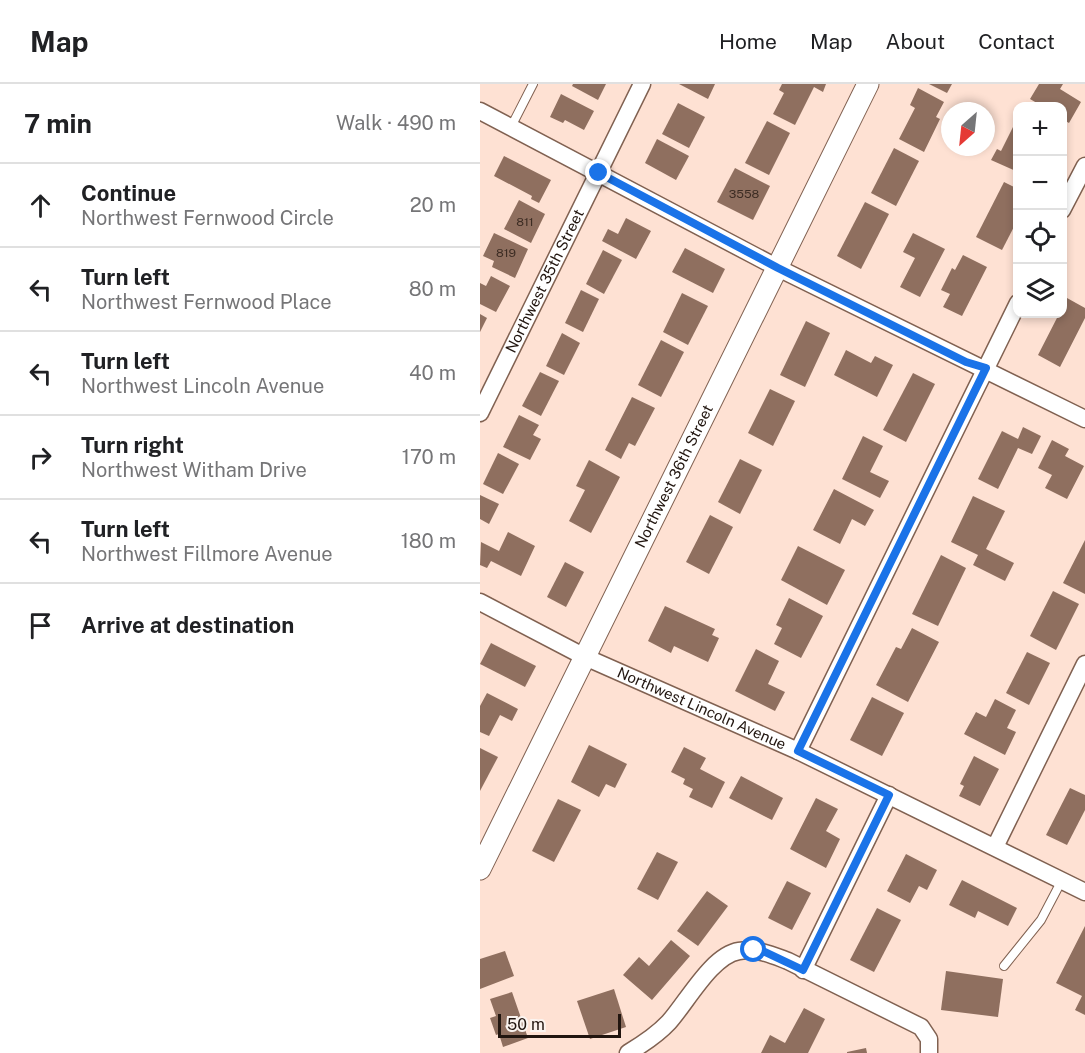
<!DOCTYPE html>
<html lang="en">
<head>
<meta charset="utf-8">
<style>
  :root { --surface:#fff; --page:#f2f2f2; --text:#202124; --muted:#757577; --line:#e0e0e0 }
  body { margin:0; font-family:"Public Sans",sans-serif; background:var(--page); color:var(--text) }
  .controls { position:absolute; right:18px; top:18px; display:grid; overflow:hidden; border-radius:12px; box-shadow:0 3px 9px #0003 }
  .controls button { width:54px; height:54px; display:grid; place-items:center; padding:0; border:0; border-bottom:2px solid var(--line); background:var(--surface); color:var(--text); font:30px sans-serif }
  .compass { position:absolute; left:461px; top:18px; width:54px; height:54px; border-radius:50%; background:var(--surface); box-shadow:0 3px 9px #0003; rotate:207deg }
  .scale { position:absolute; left:18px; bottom:15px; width:123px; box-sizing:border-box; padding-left:6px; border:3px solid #21150f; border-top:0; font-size:16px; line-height:21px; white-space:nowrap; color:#21150f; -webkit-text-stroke:4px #fbf4f0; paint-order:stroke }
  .stop { position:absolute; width:18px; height:18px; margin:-14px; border:4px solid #1a73e8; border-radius:50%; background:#fff }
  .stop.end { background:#1a73e8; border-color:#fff; box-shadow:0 2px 6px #0008 }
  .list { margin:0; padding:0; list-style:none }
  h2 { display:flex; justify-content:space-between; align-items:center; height:78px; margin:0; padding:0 24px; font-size:26px }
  h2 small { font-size:20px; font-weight:400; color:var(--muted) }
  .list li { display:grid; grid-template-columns:39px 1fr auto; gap:18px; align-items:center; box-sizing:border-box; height:84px; padding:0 24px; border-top:2px solid var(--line) }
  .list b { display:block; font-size:22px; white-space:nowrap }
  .list p { margin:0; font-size:20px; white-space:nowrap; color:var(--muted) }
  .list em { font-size:20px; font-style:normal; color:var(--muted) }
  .icon { flex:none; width:33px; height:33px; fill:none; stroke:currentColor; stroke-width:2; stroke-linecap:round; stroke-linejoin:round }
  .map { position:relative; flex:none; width:605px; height:969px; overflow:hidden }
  header { display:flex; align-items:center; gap:36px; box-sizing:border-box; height:84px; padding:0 30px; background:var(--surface); border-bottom:2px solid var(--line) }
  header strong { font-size:28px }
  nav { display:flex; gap:33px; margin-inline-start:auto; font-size:21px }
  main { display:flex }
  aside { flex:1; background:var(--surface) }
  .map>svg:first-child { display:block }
</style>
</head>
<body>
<header>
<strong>Map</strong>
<nav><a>Home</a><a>Map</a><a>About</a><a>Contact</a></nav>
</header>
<main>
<aside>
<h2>7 min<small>Walk · 490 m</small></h2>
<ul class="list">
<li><svg class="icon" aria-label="ahead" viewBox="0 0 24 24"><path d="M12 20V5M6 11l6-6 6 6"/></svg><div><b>Continue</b><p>Northwest Fernwood Circle</p></div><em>20 m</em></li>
<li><svg class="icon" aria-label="left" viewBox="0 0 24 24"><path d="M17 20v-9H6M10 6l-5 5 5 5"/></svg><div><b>Turn left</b><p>Northwest Fernwood Place</p></div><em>80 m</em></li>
<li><svg class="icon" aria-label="left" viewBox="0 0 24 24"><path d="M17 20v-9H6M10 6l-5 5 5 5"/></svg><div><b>Turn left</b><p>Northwest Lincoln Avenue</p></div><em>40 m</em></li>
<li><svg class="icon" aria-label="right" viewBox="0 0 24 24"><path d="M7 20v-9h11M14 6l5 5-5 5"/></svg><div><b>Turn right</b><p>Northwest Witham Drive</p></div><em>170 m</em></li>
<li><svg class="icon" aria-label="left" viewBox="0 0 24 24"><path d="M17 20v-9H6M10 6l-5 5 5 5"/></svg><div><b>Turn left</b><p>Northwest Fillmore Avenue</p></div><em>180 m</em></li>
<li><svg class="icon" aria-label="arrive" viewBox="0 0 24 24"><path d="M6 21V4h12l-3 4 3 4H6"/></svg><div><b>Arrive at destination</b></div></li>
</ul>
</aside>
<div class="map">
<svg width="605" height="969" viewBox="0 0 605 969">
  <rect width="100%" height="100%" fill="#fee1d3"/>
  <g fill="#8f6f5f">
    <path d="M93 0H126L118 16 92 2Z"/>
    <path d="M199 0H235L228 15Z"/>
    <path d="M302 0H346L343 8 334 3 315 41 293 30 304 9 299 6Z"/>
    <path d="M449 0H472L467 9Z"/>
    <path d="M559 0H583L580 5 601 18 589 39 582 35V22H562L550 15Z"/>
    <path d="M438 4 464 18 456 33 460 35 444 68 419 55 435 24 430 21Z"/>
    <path d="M81 10 114 27 104 46 85 36 83 39 70 33Z"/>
    <path d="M198 19 225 33 209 64 182 50Z"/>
    <path d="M287 37 310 49 289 91 265 79Z"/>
    <path d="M534 41 538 43V88L511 76 517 65 521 67Z"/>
    <path d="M177 55 209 72 196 96 165 79Z"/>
    <path d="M414 64 439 77 416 122 391 109Z"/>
    <path d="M24 72 71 96 59 119 51 115 52 112 14 92Z"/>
    <path d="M255 84 290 102 273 136 237 118Z"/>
    <path d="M524 98 538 105V135L522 166 496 153Z"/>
    <path d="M39 116 65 130 51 159 24 145Z"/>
    <path d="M385 118 409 130 381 185 357 172Z"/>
    <path d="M146 134 171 147 156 175 122 157 128 145 138 150Z"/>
    <path d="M14 149 48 165 35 194 12 183 14 177 3 172Z"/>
    <path d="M433 149 465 165 440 213 420 203 435 174 423 168Z"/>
    <path d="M205 164 245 185 233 209 192 188Z"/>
    <path d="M123 166 142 176 124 210 106 200Z"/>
    <path d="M483 171 507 183 482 232 463 223 470 210 461 206 472 184 475 186Z"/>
    <path d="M11 192 30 202 16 228 0 220V199L6 202Z"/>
    <path d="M101 206 119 215 103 248 85 239Z"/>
    <path d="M202 209 228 222 208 261 183 248Z"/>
    <path d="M587 214 605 224V234L580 283 558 271 579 230H582V223Z"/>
    <path d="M0 230 7 234 0 248Z"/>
    <path d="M326 237 350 249 325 303 300 291Z"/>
    <path d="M82 249 100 259 84 291 66 282Z"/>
    <path d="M181 256 204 268 181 313 158 301Z"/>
    <path d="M366 266 391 279 395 272 413 281 397 313 354 291Z"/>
    <path d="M60 288 79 297 61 332 42 322Z"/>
    <path d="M433 289 455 300 426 358 403 346Z"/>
    <path d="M290 305 315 317 293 362 268 349Z"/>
    <path d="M152 313 175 324 155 362 149 359 141 375 125 366Z"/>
    <path d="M39 331 59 341 53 351 61 355 50 376 23 363Z"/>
    <path d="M543 343 561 352 552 370 538 364 518 405 498 395 522 347 538 355Z"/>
    <path d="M383 352 403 362 390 388 409 397 400 414 362 395Z"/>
    <path d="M572 356 589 365 585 372 604 382 587 415 565 404 572 391 558 384Z"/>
    <path d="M18 369 39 380 23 410 3 400Z"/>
    <path d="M260 375 282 386 260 430 238 418Z"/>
    <path d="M109 376 140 393 111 449 89 437 105 406 96 402Z"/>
    <path d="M354 405 394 426 385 442 372 435 360 460 333 446Z"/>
    <path d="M0 411 19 420 9 440 0 435Z"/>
    <path d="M493 412 525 427 506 465 534 479 525 497 493 481 498 471 471 458Z"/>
    <path d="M230 431 253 443 229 490 206 478Z"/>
    <path d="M28 448 55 462 41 492 11 477 7 484 0 481 1 458 19 467Z"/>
    <path d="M605 456V510L583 499Z"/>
    <path d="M318 462 365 486 347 521 301 496Z"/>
    <path d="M461 471 486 484 458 542 432 530Z"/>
    <path d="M85 478 104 488 86 523 67 513Z"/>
    <path d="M573 507 599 520 576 566 550 552Z"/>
    <path d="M309 514 343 532 321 574 294 560 302 544 296 541Z"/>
    <path d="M185 522 235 545 232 551 239 554 228 578 194 562 191 569 168 557Z"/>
    <path d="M432 544 459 558 428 618 396 601 416 563 421 565Z"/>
    <path d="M11 559 56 582 45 603 0 580Z"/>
    <path d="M276 565 299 577 288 600 305 608 295 627 255 607Z"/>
    <path d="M547 568 570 579 549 621 526 609Z"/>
    <path d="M7 609 38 625 32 637 20 631 9 652 0 648V622Z"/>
    <path d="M392 613 424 629 402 672 370 656Z"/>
    <path d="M515 615 536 626 527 644 536 648 525 671 484 650 496 628 506 633Z"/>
    <path d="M109 661 147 680 135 704 126 700 119 713 91 698Z"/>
    <path d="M204 663 226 674 220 685 245 698 232 724 209 713 213 705 203 700 205 695 191 688Z"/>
    <path d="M0 664 18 673 0 707Z"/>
    <path d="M494 672 519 685 500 722 479 712 484 702 480 700Z"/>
    <path d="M261 692 303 714 292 736 249 714Z"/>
    <path d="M590 704 605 711V726L587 761 566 751Z"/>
    <path d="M336 714 358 725 346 747 360 755 346 784 310 765Z"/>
    <path d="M78 715 101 726 74 778 52 767Z"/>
    <path d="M177 768 198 778 178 816 157 805Z"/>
    <path d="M426 770 457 786 447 806 439 802 430 819 407 807Z"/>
    <path d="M482 796 537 824 528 842 498 827 495 834 469 821Z"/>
    <path d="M307 797 331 809 312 846 288 834Z"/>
    <path d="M227 807 248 822 218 862 197 847Z"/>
    <path d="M397 824 421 836 394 888 370 876Z"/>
    <path d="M605 842V931L595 926 602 912 576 899Z"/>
    <path d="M191 856 210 872 172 916 143 891 159 873 169 882Z"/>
    <path d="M25 867 34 892 0 905V875Z"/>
    <path d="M466 887 523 895 518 933 461 926Z"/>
    <path d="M134 905 146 943 110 955 97 917Z"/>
    <path d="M32 908 48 954 23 963 19 950 16 951 10 934 16 932 10 915Z"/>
    <path d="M324 924 345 935 328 969H281L290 951 305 959Z"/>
    <path d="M386 964 387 969H367V968Z"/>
  </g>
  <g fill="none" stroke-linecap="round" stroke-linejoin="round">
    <g stroke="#806151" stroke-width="10">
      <g id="service">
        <path d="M31 43 53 0"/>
        <path d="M524 882 561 836 582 796"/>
      </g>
    </g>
    <g stroke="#806151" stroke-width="19">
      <g id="minor">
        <path d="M0 27 298 184 605 335"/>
        <path d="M582 126 605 82"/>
        <path id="s1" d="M0 329 162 0"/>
        <path id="s2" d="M0 518 105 573 318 667 605 808"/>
        <path d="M318 667 538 219"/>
        <path d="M515 763 605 580"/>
        <path d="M323 886 409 711"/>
        <path d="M148 969C163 960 177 951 189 938 207 918 232 871 259 867 277 864 292 871 308 877L441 943 449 955V969"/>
      </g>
    </g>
    <g stroke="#806151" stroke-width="23">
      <g id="tertiary">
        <path id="s3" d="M0 785 388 0"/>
      </g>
    </g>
    <use href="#service" stroke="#fff" stroke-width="8"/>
    <use href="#minor" stroke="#fff" stroke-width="16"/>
    <use href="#tertiary" stroke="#fff" stroke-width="21"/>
  </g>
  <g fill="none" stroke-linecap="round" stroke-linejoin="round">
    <path stroke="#1a73e8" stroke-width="8" d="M119 89 298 184 486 278 506 284 318 667 409 711 323 886 285 868 274 866"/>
  </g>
  <g text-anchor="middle" stroke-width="4.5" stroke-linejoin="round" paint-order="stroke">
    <g font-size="12" fill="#3c2c23">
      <text x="264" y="114">3558</text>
      <text x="45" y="142">811</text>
      <text x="26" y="173">819</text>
    </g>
    <g font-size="15" fill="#21150f" stroke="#fbf4f0">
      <text dy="5" stroke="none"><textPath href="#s1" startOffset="147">Northwest 35th Street</textPath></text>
      <text dy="5" stroke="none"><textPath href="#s3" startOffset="438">Northwest 36th Street</textPath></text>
      <text dy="5" stroke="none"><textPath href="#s2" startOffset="246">Northwest Lincoln Avenue</textPath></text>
    </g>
  </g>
</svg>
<div class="controls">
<button>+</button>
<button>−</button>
<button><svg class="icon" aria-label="locate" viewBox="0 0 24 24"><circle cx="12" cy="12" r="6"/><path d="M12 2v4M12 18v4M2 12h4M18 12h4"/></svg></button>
<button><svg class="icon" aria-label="layers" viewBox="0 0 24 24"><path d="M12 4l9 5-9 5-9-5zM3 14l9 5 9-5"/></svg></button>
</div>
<svg class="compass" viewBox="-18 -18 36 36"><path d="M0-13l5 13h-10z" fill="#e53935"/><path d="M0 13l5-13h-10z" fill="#757577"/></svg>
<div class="scale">50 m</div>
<div class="stop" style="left:274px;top:866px"></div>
<div class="stop end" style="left:119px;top:89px"></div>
</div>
</main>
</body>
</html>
